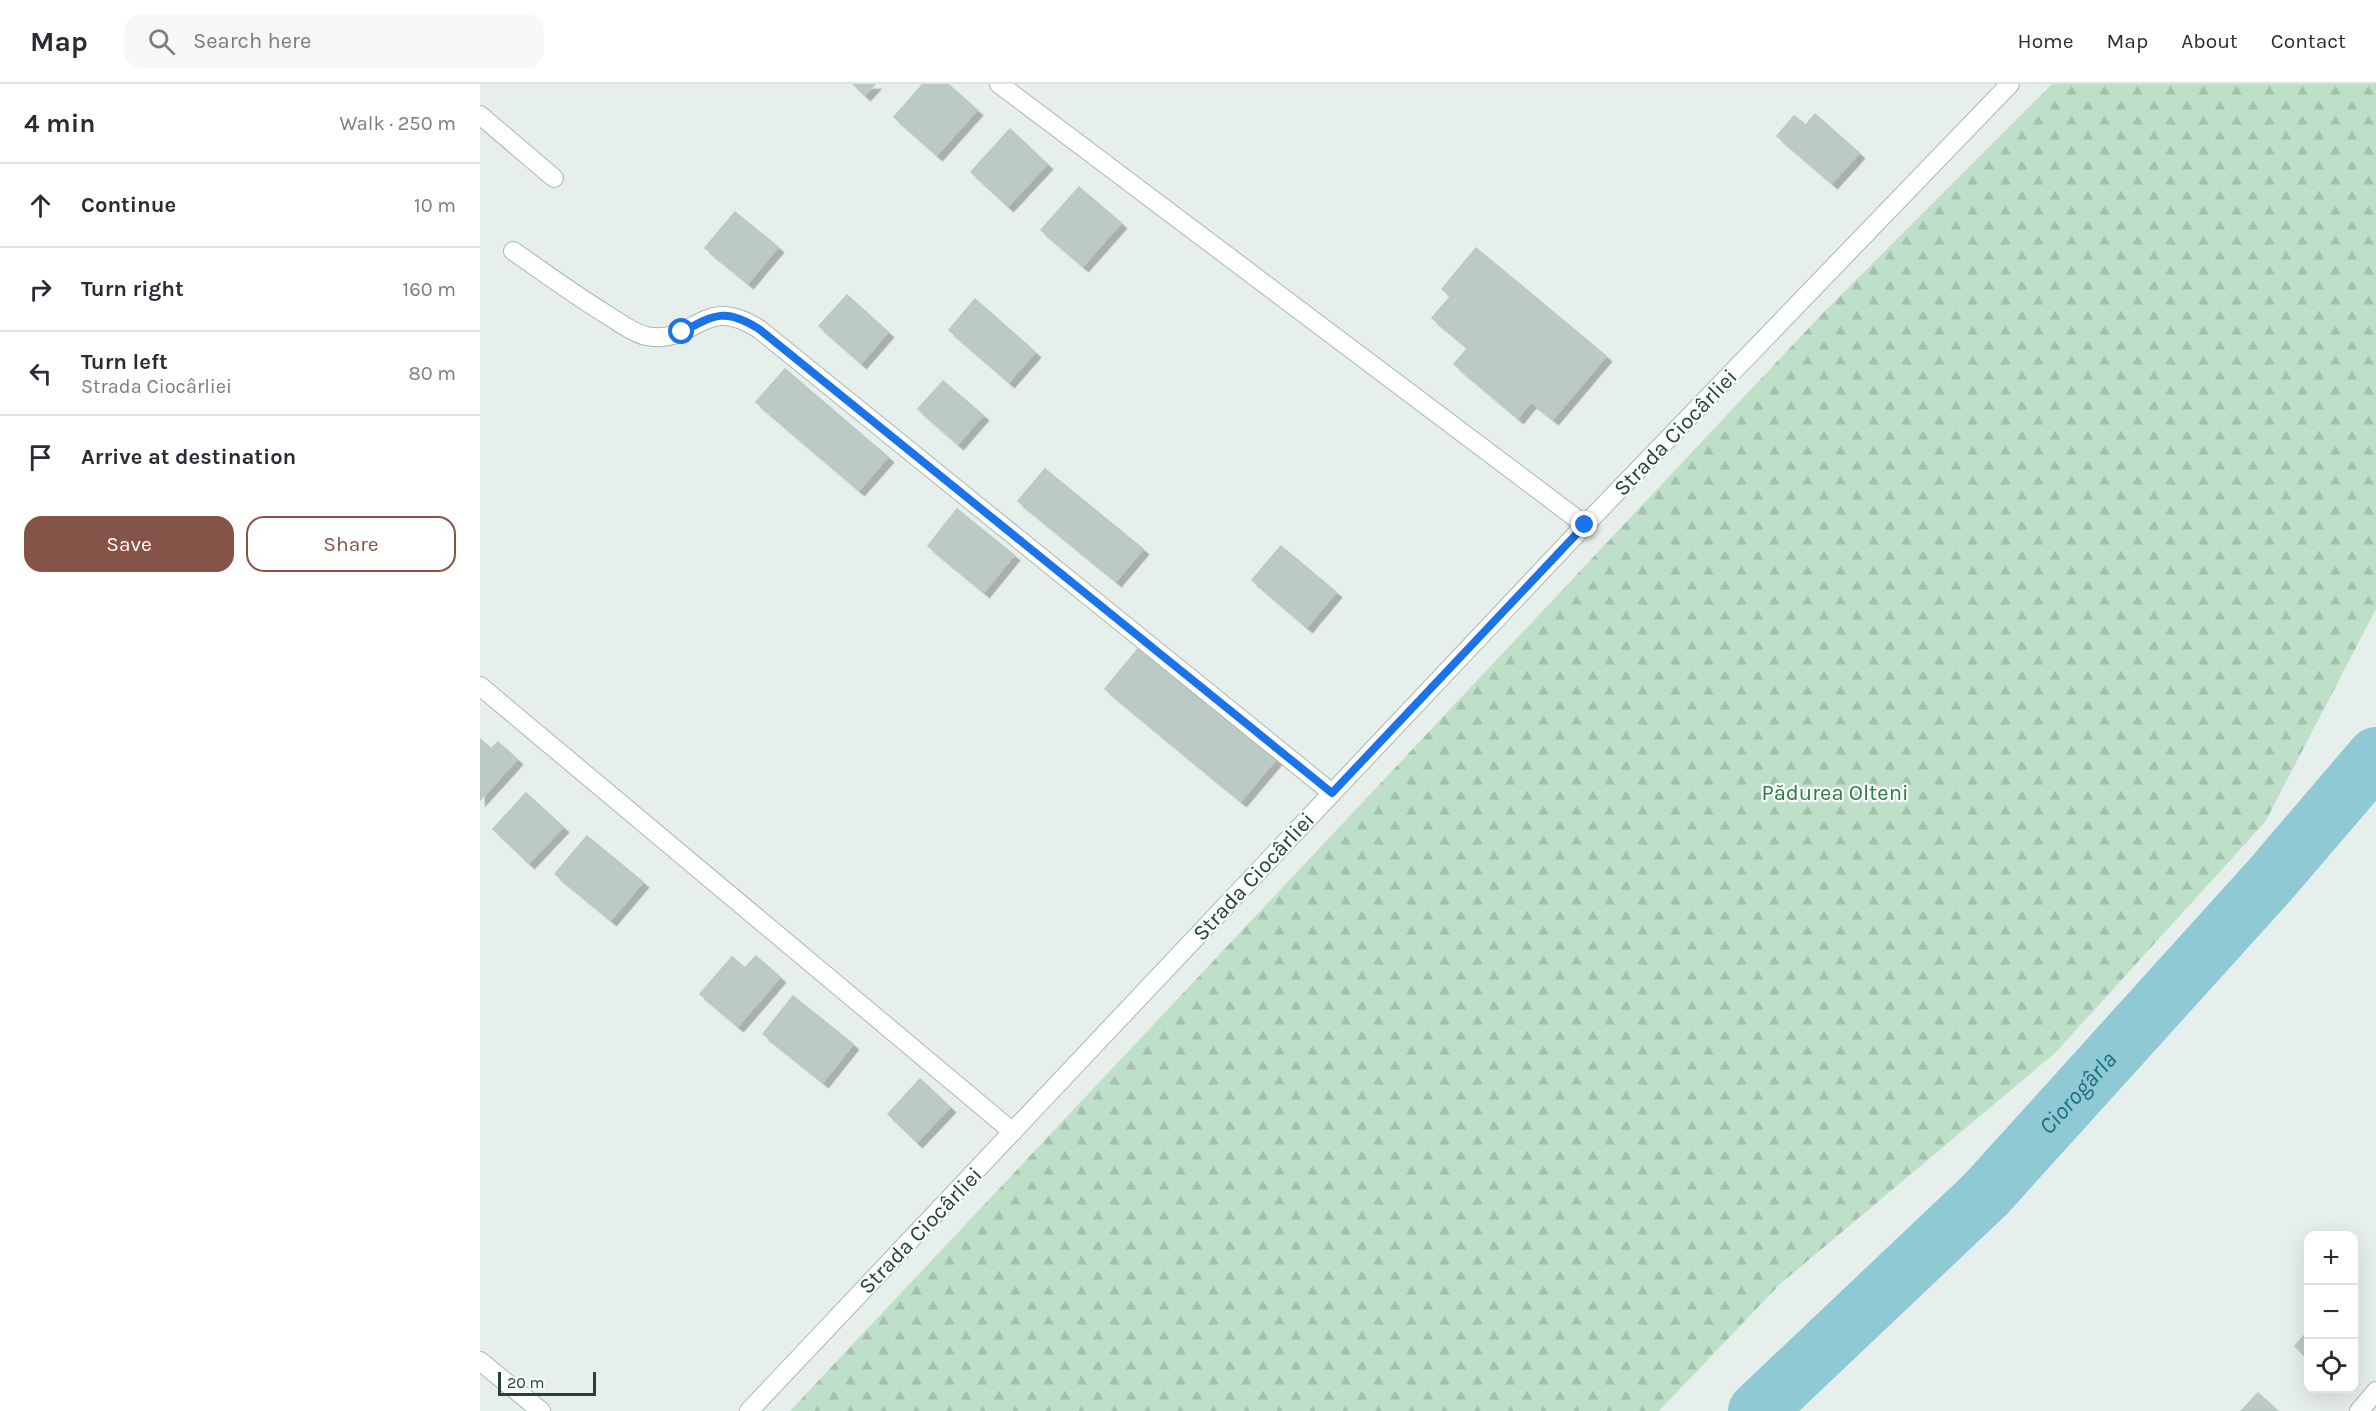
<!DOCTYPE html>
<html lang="en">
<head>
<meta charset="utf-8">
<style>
  :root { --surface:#fff; --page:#f7f7f7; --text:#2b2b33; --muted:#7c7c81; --line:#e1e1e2; --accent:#855347 }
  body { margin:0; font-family:Karla,sans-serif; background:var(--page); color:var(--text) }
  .controls { position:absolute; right:18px; bottom:18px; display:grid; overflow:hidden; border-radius:12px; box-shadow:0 6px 24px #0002 }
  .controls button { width:54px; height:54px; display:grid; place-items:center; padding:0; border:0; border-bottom:2px solid var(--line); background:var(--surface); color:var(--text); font:30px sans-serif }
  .scale { position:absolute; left:18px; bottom:15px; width:98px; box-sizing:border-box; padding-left:6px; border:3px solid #24423a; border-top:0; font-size:16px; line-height:21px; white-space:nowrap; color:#24423a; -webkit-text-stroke:4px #f7fbf9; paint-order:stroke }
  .stop { position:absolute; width:18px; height:18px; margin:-14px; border:4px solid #1a73e8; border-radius:50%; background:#fff }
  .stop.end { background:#1a73e8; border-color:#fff; box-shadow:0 2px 6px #0008 }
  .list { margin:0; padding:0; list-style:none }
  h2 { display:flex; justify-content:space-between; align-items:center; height:78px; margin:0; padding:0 24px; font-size:26px }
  h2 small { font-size:20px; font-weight:400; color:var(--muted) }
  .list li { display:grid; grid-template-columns:39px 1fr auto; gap:18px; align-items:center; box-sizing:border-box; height:84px; padding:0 24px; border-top:2px solid var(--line) }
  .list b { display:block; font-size:22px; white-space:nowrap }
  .list p { margin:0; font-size:20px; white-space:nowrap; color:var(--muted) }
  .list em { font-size:20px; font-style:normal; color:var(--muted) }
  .actions { display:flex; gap:12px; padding:18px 24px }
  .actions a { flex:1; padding:14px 0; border:2px solid var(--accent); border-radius:18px; text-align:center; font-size:21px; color:var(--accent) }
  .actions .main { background:var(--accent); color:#fff }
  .icon { flex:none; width:33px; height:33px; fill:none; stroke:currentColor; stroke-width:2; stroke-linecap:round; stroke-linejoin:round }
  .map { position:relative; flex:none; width:1896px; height:1327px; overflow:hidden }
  header { display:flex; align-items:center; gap:36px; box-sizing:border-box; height:84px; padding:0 30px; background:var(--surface); border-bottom:2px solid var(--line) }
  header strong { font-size:28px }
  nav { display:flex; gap:33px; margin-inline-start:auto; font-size:21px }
  .search { width:420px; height:54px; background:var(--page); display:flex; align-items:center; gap:15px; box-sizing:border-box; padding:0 21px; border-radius:18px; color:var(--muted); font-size:22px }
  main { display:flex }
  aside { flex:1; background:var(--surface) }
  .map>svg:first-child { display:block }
</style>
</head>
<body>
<header>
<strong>Map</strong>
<div class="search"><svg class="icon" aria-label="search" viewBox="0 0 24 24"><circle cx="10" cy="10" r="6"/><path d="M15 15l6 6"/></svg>Search here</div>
<nav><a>Home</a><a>Map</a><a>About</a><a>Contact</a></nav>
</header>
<main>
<aside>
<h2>4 min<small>Walk · 250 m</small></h2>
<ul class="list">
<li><svg class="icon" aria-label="ahead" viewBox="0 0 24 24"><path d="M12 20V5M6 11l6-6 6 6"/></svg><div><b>Continue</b></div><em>10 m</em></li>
<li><svg class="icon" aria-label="right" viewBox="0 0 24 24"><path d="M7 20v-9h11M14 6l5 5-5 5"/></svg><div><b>Turn right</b></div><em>160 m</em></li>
<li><svg class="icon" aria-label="left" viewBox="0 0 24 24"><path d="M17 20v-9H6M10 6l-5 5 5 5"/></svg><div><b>Turn left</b><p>Strada Ciocârliei</p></div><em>80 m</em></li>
<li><svg class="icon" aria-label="arrive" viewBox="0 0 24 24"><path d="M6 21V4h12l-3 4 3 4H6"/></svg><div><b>Arrive at destination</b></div></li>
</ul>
<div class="actions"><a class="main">Save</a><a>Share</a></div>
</aside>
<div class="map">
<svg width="1896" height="1327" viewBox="0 0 1896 1327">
  <defs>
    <pattern id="forest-firs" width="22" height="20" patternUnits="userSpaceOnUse" patternTransform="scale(1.5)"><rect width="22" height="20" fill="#bfe0c8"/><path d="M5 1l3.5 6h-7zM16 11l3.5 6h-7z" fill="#a4c1ad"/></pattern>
    <filter id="shadow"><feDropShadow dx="5.5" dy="5.5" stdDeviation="0" flood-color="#0004"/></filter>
  </defs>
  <rect width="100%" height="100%" fill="#e6efeb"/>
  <path fill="url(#forest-firs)" d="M1572 0H1896V525L1785 738 1575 969 1300 1200 1179 1327H310L1341 231Z"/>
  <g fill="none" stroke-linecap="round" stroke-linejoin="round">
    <path stroke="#8ec9d4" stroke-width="58" id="s1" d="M1277 1327 1506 1110 1790 796 1896 672"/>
  </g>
  <g fill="#bbcac4" stroke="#b8c9c2" stroke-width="1.5" filter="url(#shadow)">
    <path d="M373 0H395L385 11Z"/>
    <path d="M443 0H468L497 26 457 71 414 33Z"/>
    <path d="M1335 30 1379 69 1352 99 1297 52 1314 32 1326 41Z"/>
    <path d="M530 45 567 80 528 122 491 88Z"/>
    <path d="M599 103 641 139 603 182 561 146Z"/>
    <path d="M255 128 298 163 268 199 225 164Z"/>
    <path d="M996 164 1126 272 1073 335 1051 318 1038 334 974 280 988 264 952 234 971 212 962 205Z"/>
    <path d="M367 211 408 248 381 279 339 242Z"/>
    <path d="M495 215 555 268 529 298 469 246Z"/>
    <path d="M305 285 408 373 379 406 276 318Z"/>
    <path d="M463 297 503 331 478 360 438 325Z"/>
    <path d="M565 385 663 465 636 497 538 417Z"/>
    <path d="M477 425 534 471 504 508 448 462Z"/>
    <path d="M801 462 856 508 827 543 772 496Z"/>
    <path d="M662 560 798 673 761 717 625 605Z"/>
    <path d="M0 655 31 682 0 716Z"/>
    <path d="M18 658 37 675 31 682 11 665Z"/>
    <path d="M46 709 83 743 49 779 13 745Z"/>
    <path d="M107 752 163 798 131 836 75 790Z"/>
    <path d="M276 872 300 893 290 905 265 884Z"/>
    <path d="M252 873 290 905 258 942 220 910Z"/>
    <path d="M313 912 373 960 343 998 283 950Z"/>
    <path d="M440 995 470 1023 437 1058 408 1030Z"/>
    <path d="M1828 1247V1275L1815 1262Z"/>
    <path d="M1778 1309 1798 1327H1761Z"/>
  </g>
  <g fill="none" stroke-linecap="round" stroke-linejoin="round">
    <g stroke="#a8b8b2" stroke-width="20">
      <g id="street">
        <path d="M519 0 1105 441"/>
        <path d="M0 31 74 94"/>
        <path d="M33 167C65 189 96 212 129 232 140 239 153 249 166 252 216 262 222 208 279 245L852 709"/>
        <path d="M0 602 533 1048"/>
        <path d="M0 1277 61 1327"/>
        <path d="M1879 1327 1896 1307"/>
      </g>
    </g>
    <g stroke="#a4bbb3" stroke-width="20">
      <path id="secondary" d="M269 1327 1105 441 1530 0"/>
    </g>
    <use href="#street" stroke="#fff" stroke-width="18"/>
    <use href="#secondary" stroke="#fff" stroke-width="18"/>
  </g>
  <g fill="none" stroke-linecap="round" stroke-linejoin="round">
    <path stroke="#1a73e8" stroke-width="8" d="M202 248C235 230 246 224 279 245L852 709 1105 441"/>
  </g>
  <g text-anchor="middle" stroke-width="4.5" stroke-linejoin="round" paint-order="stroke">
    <g font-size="22" fill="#24423a" stroke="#f7fbf9">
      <text transform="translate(1195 348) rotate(-46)" y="8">Strada Ciocârliei</text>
      <text transform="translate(773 792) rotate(-47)" y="8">Strada Ciocârliei</text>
      <text transform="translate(440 1146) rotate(-46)" y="8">Strada Ciocârliei</text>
    </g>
    <g font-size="22" fill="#2d7a4b" stroke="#f7fbf9">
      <text x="1355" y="716">Pădurea Olteni</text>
    </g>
    <g font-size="24" font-style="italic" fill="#1c6f80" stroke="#f7fbf9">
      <text dy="8" stroke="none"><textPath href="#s1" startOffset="452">Ciorogârla</textPath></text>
    </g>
  </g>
</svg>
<div class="controls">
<button>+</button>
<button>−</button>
<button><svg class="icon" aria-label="locate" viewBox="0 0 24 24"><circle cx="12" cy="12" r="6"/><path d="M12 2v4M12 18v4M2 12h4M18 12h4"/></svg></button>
</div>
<div class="scale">20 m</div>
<div class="stop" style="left:202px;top:248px"></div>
<div class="stop end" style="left:1105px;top:441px"></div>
</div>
</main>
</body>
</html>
